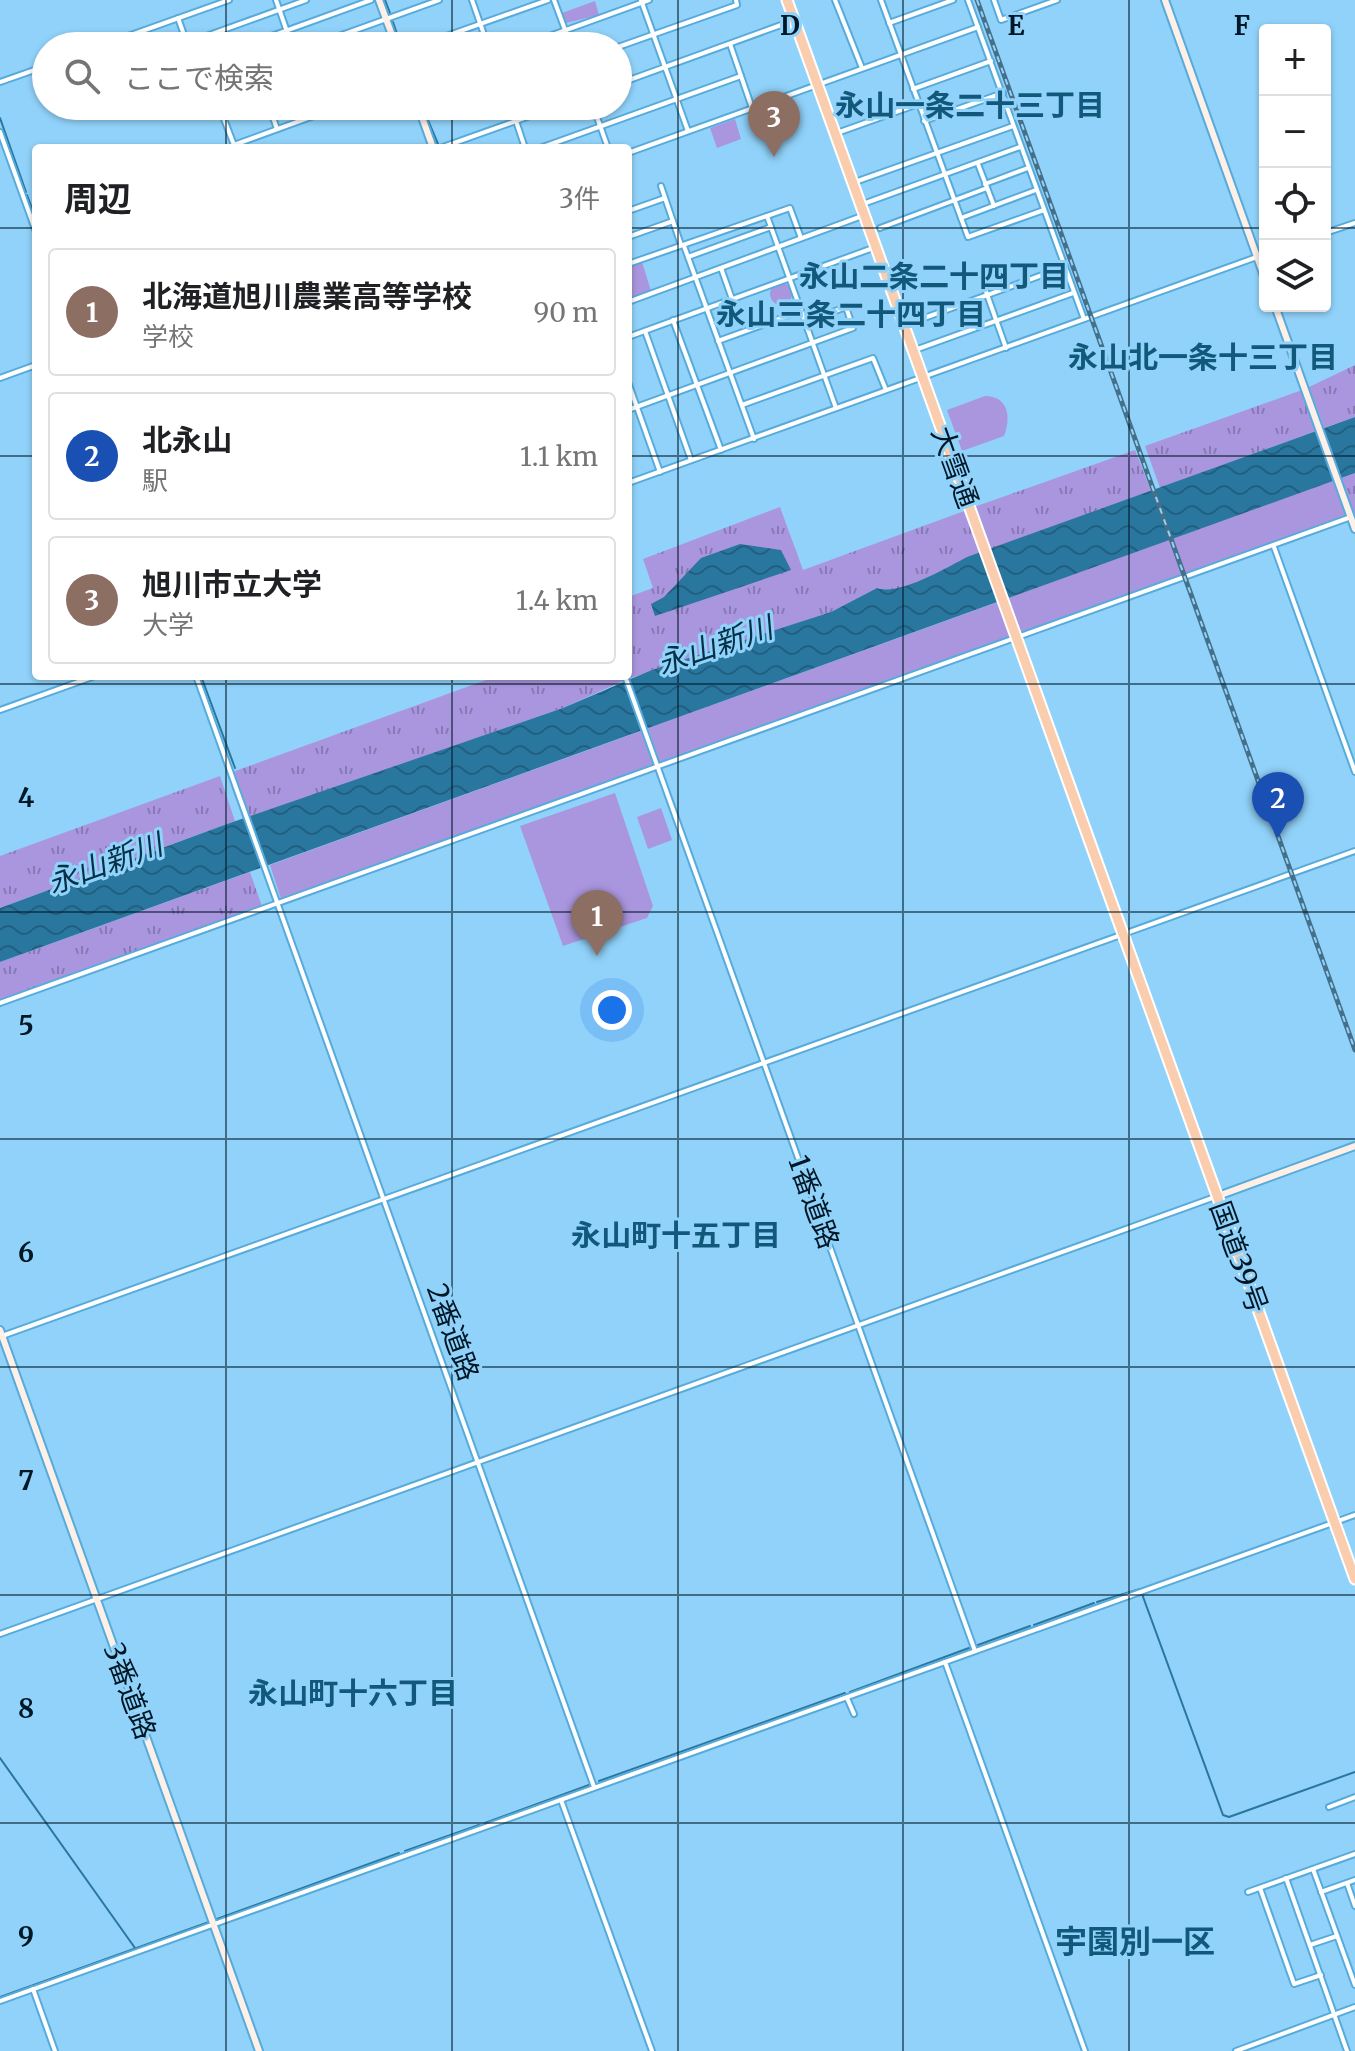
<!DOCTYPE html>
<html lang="ja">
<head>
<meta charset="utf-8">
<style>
  :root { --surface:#fff; --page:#f2f2f2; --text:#202124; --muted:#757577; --line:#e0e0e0; --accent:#7c3aed }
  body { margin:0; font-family:Merriweather,"Noto Sans JP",serif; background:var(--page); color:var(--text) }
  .controls { position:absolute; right:24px; top:24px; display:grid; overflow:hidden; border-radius:8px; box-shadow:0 2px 6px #0004 }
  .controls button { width:72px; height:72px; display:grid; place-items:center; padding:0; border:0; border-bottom:2px solid var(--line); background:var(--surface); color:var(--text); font:40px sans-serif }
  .you { position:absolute; left:612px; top:1010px; width:28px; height:28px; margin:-20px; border:6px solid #fff; border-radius:50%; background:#1a73e8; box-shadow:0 0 0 12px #1a73e833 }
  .badge { display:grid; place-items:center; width:52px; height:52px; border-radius:50%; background:var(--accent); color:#fff; font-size:26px; font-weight:700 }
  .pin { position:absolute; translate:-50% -66px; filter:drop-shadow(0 2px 4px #0008) }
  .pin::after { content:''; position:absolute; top:42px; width:28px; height:24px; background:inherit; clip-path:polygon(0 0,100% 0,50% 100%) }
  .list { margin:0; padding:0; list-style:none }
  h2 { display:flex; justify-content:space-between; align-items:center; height:104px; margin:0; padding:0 32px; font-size:34px }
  h2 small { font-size:26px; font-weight:400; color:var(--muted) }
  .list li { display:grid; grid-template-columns:52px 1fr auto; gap:24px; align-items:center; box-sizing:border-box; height:128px; margin:0 16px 16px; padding:0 16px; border:2px solid var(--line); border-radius:8px }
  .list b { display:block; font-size:30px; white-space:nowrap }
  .list p { margin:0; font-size:26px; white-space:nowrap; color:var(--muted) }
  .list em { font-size:26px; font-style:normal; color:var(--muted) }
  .icon { flex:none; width:44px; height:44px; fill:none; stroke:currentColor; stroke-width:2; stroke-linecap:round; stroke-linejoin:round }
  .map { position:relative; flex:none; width:1355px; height:2051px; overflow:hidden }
  .search { position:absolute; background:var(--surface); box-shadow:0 2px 6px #0004; left:32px; top:32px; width:600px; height:88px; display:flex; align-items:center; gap:20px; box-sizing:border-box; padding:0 28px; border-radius:44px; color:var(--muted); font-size:30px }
  .panel { position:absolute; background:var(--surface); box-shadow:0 2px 6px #0004; left:32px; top:144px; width:600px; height:536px; border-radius:8px }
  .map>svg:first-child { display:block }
</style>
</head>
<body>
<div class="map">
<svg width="1355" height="2051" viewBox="0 0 1355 2051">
  <defs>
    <pattern id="grass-tufts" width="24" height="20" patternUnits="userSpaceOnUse" patternTransform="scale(2)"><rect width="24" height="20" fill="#aa96de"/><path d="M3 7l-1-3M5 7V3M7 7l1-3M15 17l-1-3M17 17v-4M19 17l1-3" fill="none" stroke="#8879b4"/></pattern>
    <pattern id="water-waves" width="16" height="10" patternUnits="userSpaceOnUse" patternTransform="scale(2)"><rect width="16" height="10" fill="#29769f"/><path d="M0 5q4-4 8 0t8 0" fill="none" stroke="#216081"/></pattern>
  </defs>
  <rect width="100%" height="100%" fill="#91d2fa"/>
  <g fill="url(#grass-tufts)">
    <path d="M1355 365V417L1324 428 1309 387Z"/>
    <path d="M1302 390 1316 431 1160 488 1145 446Z"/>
    <path d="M1135 450 1151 491 990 549 974 507Z"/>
    <path d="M1355 473V514L1354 515 1341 478Z"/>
    <path d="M780 507 803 570 967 510 982 552C956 561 902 598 877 588L831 612 631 678 628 597 653 588 643 559Z"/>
    <path d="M497 676H622L623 681 563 708 243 819 227 774Z"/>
    <path d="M220 776 235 821 0 908V856Z"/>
    <path d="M250 872 263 909 0 1003V962Z"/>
  </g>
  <g fill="#aa96de">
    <path d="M595 1 599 15 566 23 562 13Z"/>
    <path d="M735 119 741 139 717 148 710 128Z"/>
    <path d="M642 262 651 291 628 299V267Z"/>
    <circle cx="781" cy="294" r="11"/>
    <path d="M985 396C1009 396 1011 418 1004 436L962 451 947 410Z"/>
    <path d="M1334 480 1347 515 1019 637 1007 598Z"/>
    <path d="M1001 601 1013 639 661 767 648 728Z"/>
    <path d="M641 731 655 769 282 902 270 865Z"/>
    <path d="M615 793 653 906 647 918 563 946 520 826Z"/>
    <path d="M661 808 672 840 648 849 637 817Z"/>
  </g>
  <g fill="url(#water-waves)">
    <path d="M1355 417V473L0 962V908L227 824 563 708 652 670 831 612 877 588C899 596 946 568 967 557Z"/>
    <path d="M740 544 781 550 791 570 655 616 651 604 664 597 701 558Z"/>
  </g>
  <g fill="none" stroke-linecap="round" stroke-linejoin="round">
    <g stroke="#29769f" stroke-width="2">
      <path d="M385 0 390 13"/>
      <path d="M393 22 401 46"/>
      <path d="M422 106 438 144"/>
      <path d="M0 118 26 192"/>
      <path d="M27 195 36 219"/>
      <path d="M201 676 235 768"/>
      <path d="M1142 1594 1223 1815 1229 1817 1355 1772"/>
      <path d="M1097 1602 1140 1589"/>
      <path d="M1034 1625 1094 1603"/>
      <path d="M978 1645 1030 1626"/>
      <path d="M850 1692 969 1648"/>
      <path d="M0 1758 135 1948"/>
      <path d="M599 1781 845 1693"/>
      <path d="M485 1823 589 1785"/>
      <path d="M405 1851 479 1825"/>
      <path d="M217 1919 399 1853"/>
      <path d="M0 1997 209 1922"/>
    </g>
    <g stroke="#56abdb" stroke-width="8">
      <g id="street">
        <path d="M276 0 292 46"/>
        <path d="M472 0 488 46"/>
        <path d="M554 0 571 46"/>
        <path d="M641 0 688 131"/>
        <path d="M835 0 862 68"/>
        <path d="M881 0 968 237 1044 210"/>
        <path d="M968 0 1084 319"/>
        <path d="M994 0 1001 20 1057 0"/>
        <path d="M178 18 188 46"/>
        <path d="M889 23 953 0"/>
        <path d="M187 43 306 0"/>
        <path d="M730 44 752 108"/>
        <path d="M100 46 229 0"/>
        <path d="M244 46 371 0"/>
        <path d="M311 46 439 0"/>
        <path d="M418 46 548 0"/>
        <path d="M522 46 649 0"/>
        <path d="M618 47 737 5 736 0"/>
        <path d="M0 82 46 66"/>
        <path d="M618 84 792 21"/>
        <path d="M913 89 991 61"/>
        <path d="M219 106 234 145 341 106"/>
        <path d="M269 106 277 129"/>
        <path d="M511 106 525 148"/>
        <path d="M593 106 608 148"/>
        <path d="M222 114 245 106"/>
        <path d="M924 121 1003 93"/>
        <path d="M0 132 36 232"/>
        <path d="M837 133 918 104"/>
        <path d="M440 148 558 106"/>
        <path d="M540 148 741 76"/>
        <path d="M628 153 978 27"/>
        <path d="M978 164 994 206"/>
        <path d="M855 182 1013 126"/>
        <path d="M985 184 1028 168"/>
        <path d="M661 186 681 245"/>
        <path d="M863 204 1020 147"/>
        <path d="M628 211 665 198"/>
        <path d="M767 216 836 408"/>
        <path d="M961 218 1036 190"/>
        <path d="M880 228 987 188"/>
        <path d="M1325 233 1355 223"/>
        <path d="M628 237 673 221"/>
        <path d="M684 246 754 439"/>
        <path d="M688 257 771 227"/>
        <path d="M628 264 790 208 801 238"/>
        <path d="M721 268 732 299"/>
        <path d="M983 283 1006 348"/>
        <path d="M628 302 862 216"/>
        <path d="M673 320 721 450"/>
        <path d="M905 325 1064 267"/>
        <path d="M645 331 691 460"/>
        <path d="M628 337 873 248"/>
        <path d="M718 341 801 311"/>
        <path d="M915 350 1073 293"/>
        <path d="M0 378 36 365"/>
        <path d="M628 382 660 472"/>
        <path d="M742 405 873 358 886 390"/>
        <path d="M628 410 853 328 846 307 805 322"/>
        <path d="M628 483 1265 254"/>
        <path d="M1274 547 1355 772"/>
        <path d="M196 676 594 1787"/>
        <path d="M625 676 975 1651"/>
        <path d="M0 710 95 676"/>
        <path d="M0 1003 1351 517"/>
        <path d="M2 1336 1355 851"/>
        <path d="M0 1634 1215 1197"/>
        <path d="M945 1662 1085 2051"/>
        <path d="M847 1698 854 1714"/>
        <path d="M561 1800 652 2051"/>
        <path d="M1329 1807 1355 1797"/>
        <path d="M1313 1869 1355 1985"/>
        <path d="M1286 1878 1347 2051"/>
        <path d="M1347 1883 1355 1906"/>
        <path d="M1260 1888 1294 1984 1321 1975"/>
        <path d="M1248 1892 1355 1854"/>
        <path d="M1321 1892 1355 1880"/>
        <path d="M1310 1945 1337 1936"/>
        <path d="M33 1989 55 2051"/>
        <path d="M0 2001 1355 1515"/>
        <path d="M1236 2051 1355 2007"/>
      </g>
    </g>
    <g stroke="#56abdb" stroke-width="10">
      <g id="secondary">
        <path d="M379 0 396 46"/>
        <path d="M1165 0 1265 279"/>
        <path d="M418 106 433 148"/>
        <path d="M1275 306 1355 529"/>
        <path d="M1218 1196 1355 1146"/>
        <path d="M0 1330 259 2051"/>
      </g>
    </g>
    <g stroke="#fff" stroke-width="13">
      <path id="highway" d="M787 0 1355 1579"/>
    </g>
    <use href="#street" stroke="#fff" stroke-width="4"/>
    <use href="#secondary" stroke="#fef0e7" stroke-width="6"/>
    <use href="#highway" stroke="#facdae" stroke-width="9"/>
    <g stroke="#45708a" stroke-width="5">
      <path id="rail" d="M977 0 1355 1050"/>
    </g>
    <use href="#rail" stroke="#91d2fa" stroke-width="2" stroke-dasharray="6" stroke-linecap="butt"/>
  </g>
  <path fill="none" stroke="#001725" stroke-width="2" stroke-opacity="0.55" d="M226 0V46M452 0V46M678 0V2051M903 0V2051M1129 0V2051M226 106V148M452 106V148M0 228H36M628 228H1265M1325 228H1355M0 456H36M628 456H1355M226 676V2051M452 676V2051M0 684H1355M0 912H1355M0 1139H1355M0 1367H1355M0 1595H1355M0 1823H1355"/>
  <g text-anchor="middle" stroke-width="6" stroke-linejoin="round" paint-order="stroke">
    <g font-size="28" fill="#001725" stroke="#91d2fa">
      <text transform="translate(955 467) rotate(70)" y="10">大雪通</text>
      <text transform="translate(814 1202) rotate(70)" y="10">1番道路</text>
      <text transform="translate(1239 1257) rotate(70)" y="10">国道39号</text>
      <text transform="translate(453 1332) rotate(70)" y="10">2番道路</text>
      <text transform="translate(130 1691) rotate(70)" y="10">3番道路</text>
    </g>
    <g font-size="30" font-weight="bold" fill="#11587a" stroke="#91d2fa">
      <text x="970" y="116">永山一条二十三丁目</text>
      <text x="934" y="287">永山二条二十四丁目</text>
      <text x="851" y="325">永山三条二十四丁目</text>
      <text x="1203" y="368">永山北一条十三丁目</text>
      <text x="676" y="1246">永山町十五丁目</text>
      <text x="353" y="1704">永山町十六丁目</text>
    </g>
    <g font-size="30" font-style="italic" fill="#043147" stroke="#91d2fa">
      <text transform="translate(715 646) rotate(-19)" y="10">永山新川</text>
      <text transform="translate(105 864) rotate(-20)" y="10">永山新川</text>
    </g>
    <g font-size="32" font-weight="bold" fill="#11587a" stroke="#91d2fa">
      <text x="1135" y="1953">宇園別一区</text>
    </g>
  </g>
  <g font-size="26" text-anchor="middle" font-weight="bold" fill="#001725" stroke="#91d2fa" stroke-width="6" stroke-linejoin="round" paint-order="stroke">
    <text x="790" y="35">D</text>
    <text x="1016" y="35">E</text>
    <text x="1242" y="35">F</text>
    <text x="26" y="807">4</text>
    <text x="26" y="1035">5</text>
    <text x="26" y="1262">6</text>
    <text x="26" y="1490">7</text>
    <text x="26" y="1718">8</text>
    <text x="26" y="1946">9</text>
  </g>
</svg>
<div class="controls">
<button>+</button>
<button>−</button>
<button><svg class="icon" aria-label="locate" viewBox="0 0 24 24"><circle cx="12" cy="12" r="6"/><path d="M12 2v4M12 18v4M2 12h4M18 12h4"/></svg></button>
<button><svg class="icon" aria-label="layers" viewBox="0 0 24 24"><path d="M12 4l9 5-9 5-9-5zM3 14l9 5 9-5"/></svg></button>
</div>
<div class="you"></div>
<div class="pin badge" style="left:597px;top:956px;background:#8d6e63">1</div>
<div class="pin badge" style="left:1278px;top:838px;background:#1a4fb4">2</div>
<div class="pin badge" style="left:774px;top:157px;background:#8d6e63">3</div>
<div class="search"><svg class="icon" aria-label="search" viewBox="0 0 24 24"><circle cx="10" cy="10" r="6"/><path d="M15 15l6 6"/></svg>ここで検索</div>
<section class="panel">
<h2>周辺<small>3件</small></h2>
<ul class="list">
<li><span class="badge" style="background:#8d6e63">1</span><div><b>北海道旭川農業高等学校</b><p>学校</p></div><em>90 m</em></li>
<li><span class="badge" style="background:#1a4fb4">2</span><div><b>北永山</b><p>駅</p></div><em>1.1 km</em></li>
<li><span class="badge" style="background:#8d6e63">3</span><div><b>旭川市立大学</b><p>大学</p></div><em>1.4 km</em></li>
</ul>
</section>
</div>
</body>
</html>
